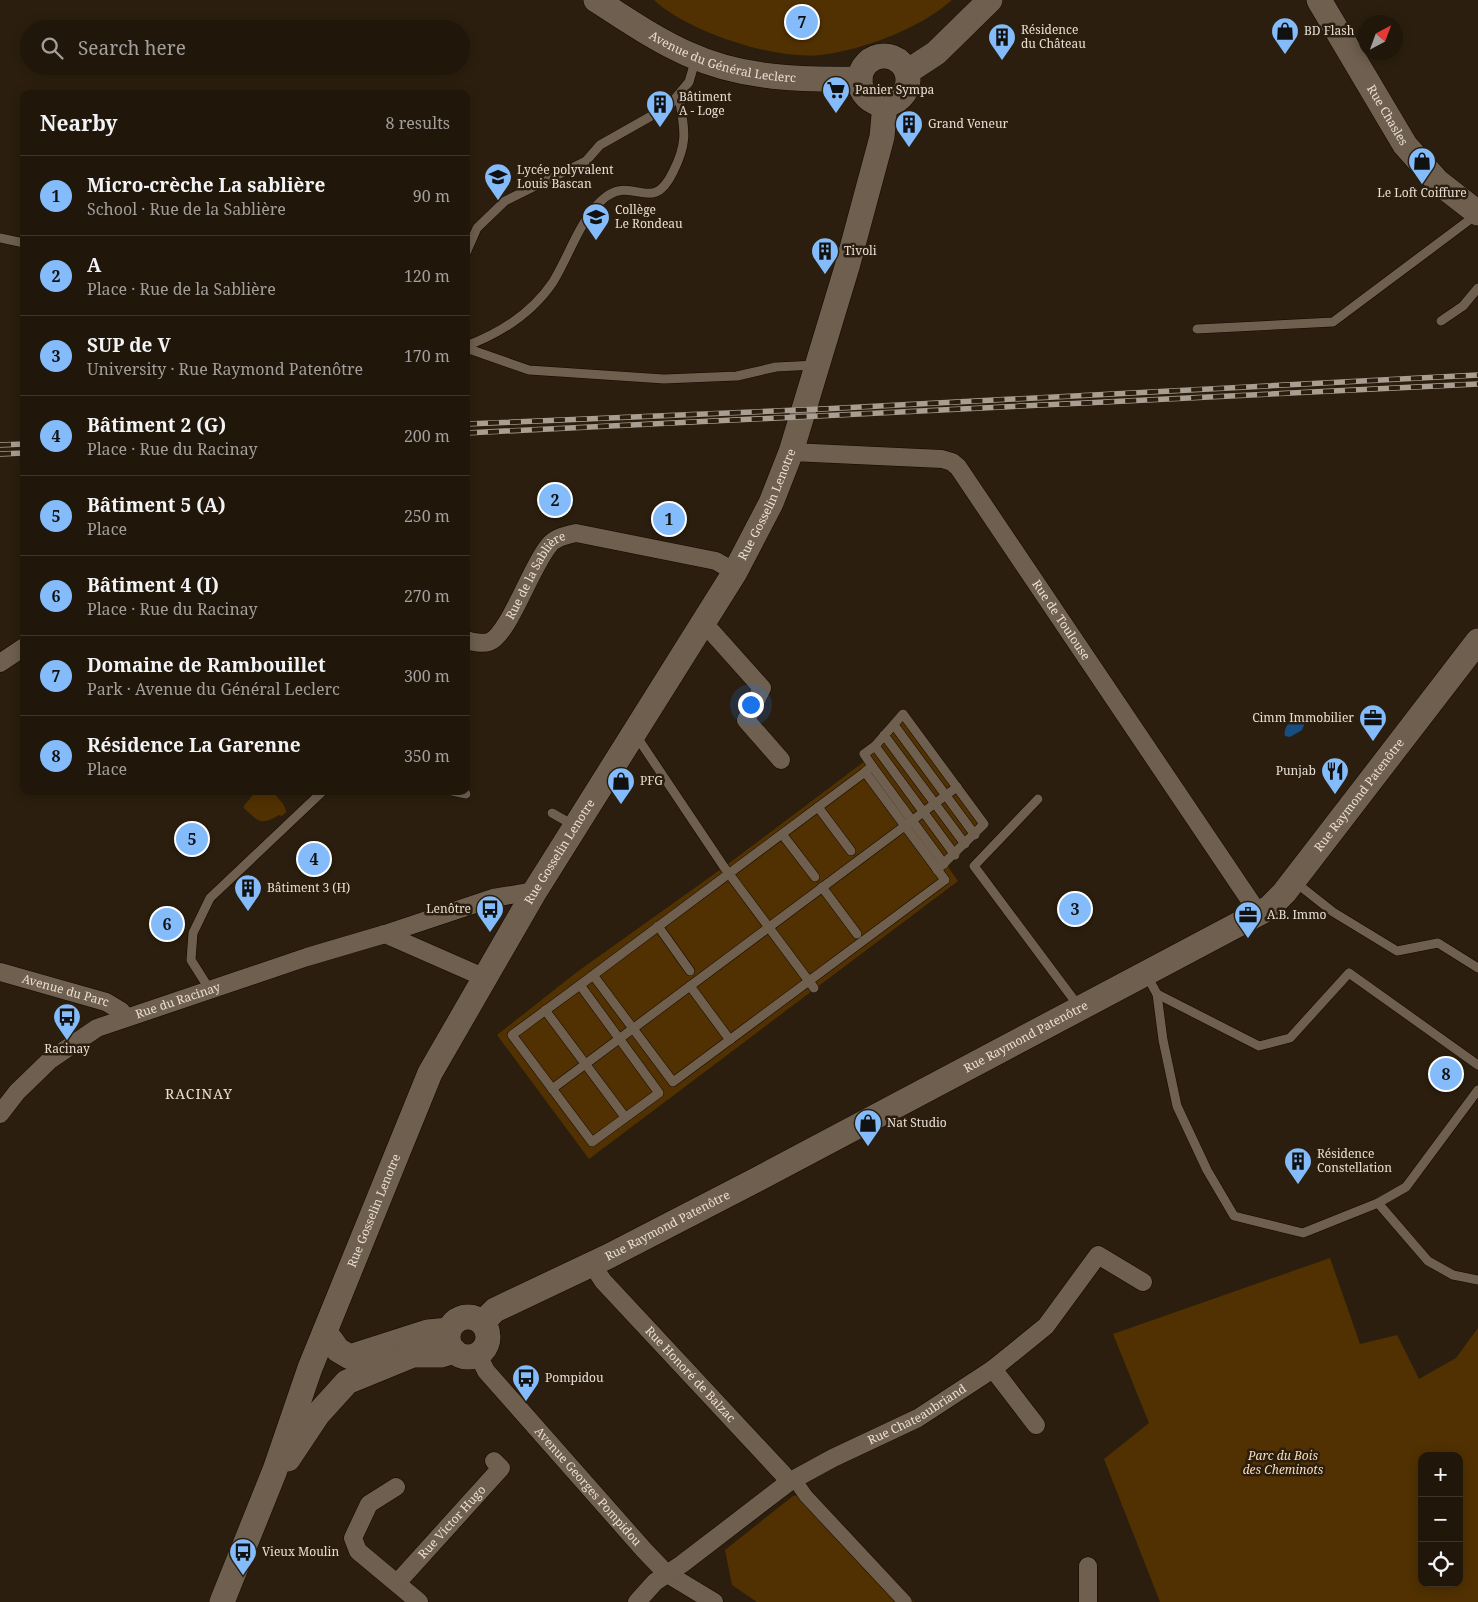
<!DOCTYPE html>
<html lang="en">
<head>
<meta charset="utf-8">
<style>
  :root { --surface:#20160a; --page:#281f13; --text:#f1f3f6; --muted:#a29f9c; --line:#3d352b; --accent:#84bcfb }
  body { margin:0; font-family:"Noto Serif",serif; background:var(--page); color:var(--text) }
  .controls { position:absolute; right:15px; bottom:15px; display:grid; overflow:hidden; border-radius:10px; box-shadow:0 2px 12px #0003 }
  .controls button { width:45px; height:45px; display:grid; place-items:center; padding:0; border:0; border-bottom:1px solid var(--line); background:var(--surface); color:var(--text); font:25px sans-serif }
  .compass { position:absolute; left:1358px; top:15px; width:45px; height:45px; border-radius:50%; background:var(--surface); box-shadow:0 2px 12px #0003; rotate:41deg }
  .you { position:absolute; left:750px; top:704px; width:18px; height:18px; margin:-12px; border:4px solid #fff; border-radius:50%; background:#1a73e8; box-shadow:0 0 0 8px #1a73e833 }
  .badge { display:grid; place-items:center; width:32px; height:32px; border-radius:50%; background:var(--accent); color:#111; font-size:16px; font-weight:700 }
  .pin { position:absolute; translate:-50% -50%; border:2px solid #fff; box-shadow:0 1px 5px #0006 }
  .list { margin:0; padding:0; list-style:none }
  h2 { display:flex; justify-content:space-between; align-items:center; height:65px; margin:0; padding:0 20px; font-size:21px }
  h2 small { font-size:16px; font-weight:400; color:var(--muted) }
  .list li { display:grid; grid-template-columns:32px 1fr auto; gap:15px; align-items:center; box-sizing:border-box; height:80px; padding:0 20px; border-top:1px solid var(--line) }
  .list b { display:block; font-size:19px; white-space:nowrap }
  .list p { margin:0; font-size:16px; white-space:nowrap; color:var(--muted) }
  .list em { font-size:16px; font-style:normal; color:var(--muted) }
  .icon { flex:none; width:28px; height:28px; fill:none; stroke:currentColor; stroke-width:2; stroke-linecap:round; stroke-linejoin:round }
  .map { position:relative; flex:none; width:1478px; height:1602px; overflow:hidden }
  .search { position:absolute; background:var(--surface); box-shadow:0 2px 12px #0003; left:20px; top:20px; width:450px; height:55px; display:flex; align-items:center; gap:12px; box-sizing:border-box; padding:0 18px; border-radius:28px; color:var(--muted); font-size:19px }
  .panel { position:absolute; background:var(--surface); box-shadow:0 2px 12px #0003; left:20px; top:90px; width:450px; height:705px; border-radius:10px }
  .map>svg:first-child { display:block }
</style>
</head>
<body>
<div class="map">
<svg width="1478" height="1602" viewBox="0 0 1478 1602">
  <rect width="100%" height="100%" fill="#2b1e0e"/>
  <g fill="#513101" fill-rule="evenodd">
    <path d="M654 0H952C919 29 863 50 820 55 774 60 688 32 654 0Z"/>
    <path d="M903 711 987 824 948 867 958 881 589 1159 497 1035 577 972 724 867 865 761 870 747Z"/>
    <path d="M256 791H274C277 800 285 802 286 812L282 816 279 815C260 827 257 820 243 807Z"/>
    <path d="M1330 1258 1360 1344 1397 1335 1419 1379 1456 1358 1478 1328V1602H1160L1104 1459 1149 1423 1113 1334ZM1422 1456H1459V1583H1422Z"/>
    <path d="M812 1493 914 1602H757L732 1585 725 1550 793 1496Z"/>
  </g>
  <path fill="#164d83" d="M1301 714 1307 718 1302 730 1290 737 1285 736C1283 725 1293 720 1301 714Z"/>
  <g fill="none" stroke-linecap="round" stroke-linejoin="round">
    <g stroke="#130700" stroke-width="10">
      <g id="service">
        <path d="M0 238 24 243"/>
        <path d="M466 253 477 228 505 201 586 161 600 145 669 106 689 82 696 58"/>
        <path d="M1441 321 1463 306 1478 288"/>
        <path d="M1197 329 1333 322 1476 215"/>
        <path d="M466 346C501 333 532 313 553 282 570 254 578 224 601 201 632 171 651 218 673 172 689 141 684 128 679 96"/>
        <path d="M466 348 529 370 664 379 737 376 776 367 816 365"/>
        <path d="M894 725 975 835"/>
        <path d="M884 735 965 844"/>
        <path d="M634 737 641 743 724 867 814 988"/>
        <path d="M875 746 955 855"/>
        <path d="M872 766 944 864"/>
        <path d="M865 772 872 766 864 754 875 746 903 714 984 824 937 870"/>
        <path d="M452 791 466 794"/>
        <path d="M1038 799 974 866 1080 1008"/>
        <path d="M818 807 851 851"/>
        <path d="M552 813 575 826"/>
        <path d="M782 834 815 877"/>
        <path d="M1295 882 1333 912 1397 951 1438 943 1478 968"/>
        <path d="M822 887 857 934"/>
        <path d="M658 926 690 971"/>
        <path d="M1147 976 1157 994 1163 1040 1177 1106 1207 1170 1234 1216 1303 1233 1378 1203 1406 1187 1478 1090"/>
        <path d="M580 985 659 1093 592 1142 512 1035 580 985 865 772 945 880 673 1082 593 975"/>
        <path d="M690 986 730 1040"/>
        <path d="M210 990 191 960 193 933 210 898 323 791"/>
        <path d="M1157 994 1259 1046 1290 1038 1349 973 1478 1065"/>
        <path d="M545 1010 625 1117"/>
        <path d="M552 1089 957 787"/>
        <path d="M1378 1203 1428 1261 1453 1275 1478 1280"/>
      </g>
    </g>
    <g stroke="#130700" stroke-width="15">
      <path id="pedestrian" d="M794 1479 806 1496 905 1602"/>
    </g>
    <g stroke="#130700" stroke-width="19">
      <g id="minor">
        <path id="s1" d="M791 452 942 459 952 462 958 467 1259 914"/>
        <path d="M703 622 762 688 746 720 781 760"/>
        <path id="s2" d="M466 640C472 642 483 644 489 642 509 635 532 563 551 543 557 537 567 535 576 533L716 561 735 572"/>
        <path d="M0 663 24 647"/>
        <path d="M385 934 483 977"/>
        <path id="s3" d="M0 972 106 1002 121 1011 126 1017"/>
        <path id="s4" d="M0 1114 17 1092 50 1060 97 1028 307 957 385 934 493 898 535 891"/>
        <path id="s5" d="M592 1264 603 1281 783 1474 789 1482"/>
        <path id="s6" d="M478 1355 486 1371 644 1550 666 1573 714 1602"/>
        <path d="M993 1369 1036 1425"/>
        <path d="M396 1487 369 1504 353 1538 358 1551 419 1602"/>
        <path d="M1088 1566V1602"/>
        <path id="s7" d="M397 1583 501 1468 494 1461"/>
        <path id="s8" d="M637 1602 655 1582 682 1564 789 1482 833 1458 918 1418 993 1369 1046 1326 1098 1255 1143 1282"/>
      </g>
    </g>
    <g stroke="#130700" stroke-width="26">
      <g id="secondary">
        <path id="s9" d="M596 0C626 19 656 40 688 54 742 79 802 80 860 79"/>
        <path id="s10" d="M1319 0 1405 145 1438 182 1478 213"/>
        <circle cx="884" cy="80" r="24"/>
        <path d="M907 72 936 53 990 0"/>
        <circle cx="468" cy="1337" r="20"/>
        <path id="s11" d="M483 1322 495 1310 609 1256 758 1179 1269 908 1284 893 1478 641"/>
        <path d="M325 1332 338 1350 350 1357 428 1332 449 1330"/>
        <path d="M288 1459 318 1414 347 1382 413 1355H441L454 1351"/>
        <path id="s12" d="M222 1602 275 1470 310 1368 430 1073 535 891 735 572 771 503 791 452 847 267 882 137 885 104"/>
      </g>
    </g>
    <use href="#service" stroke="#6e5f4e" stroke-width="9"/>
    <use href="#pedestrian" stroke="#6e5f4e" stroke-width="14"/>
    <use href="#minor" stroke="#6e5f4e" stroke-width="18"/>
    <use href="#secondary" stroke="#6e5f4e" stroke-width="25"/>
    <g stroke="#a99e92" stroke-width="5.5">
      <g id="rail">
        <path d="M466 424 822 409 1478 375"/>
        <path d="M466 433 1478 384"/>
        <path d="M0 445 24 444"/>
        <path d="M0 454 24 453"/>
      </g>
    </g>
    <use href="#rail" stroke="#2b1e0e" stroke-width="4" stroke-dasharray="11" stroke-linecap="butt"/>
  </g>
  <defs>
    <g id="shop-pin" transform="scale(1.4375)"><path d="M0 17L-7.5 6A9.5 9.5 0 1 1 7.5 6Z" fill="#84bcfb" stroke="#2b1e0e"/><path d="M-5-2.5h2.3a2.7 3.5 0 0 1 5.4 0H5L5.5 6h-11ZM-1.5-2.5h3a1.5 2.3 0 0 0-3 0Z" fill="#111"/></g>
    <g id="building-pin" transform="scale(1.4375)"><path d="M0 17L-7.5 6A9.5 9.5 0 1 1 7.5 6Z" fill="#84bcfb" stroke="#2b1e0e"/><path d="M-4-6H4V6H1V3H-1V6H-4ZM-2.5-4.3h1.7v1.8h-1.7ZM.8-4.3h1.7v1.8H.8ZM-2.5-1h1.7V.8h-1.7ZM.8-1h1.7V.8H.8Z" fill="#111"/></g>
    <g id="supermarket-pin" transform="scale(1.4375)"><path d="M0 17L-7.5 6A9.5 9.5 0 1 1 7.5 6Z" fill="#84bcfb" stroke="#2b1e0e"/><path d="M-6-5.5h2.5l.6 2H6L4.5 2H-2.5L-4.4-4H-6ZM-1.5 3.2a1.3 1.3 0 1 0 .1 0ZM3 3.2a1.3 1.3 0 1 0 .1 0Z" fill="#111"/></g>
    <g id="school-pin" transform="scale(1.4375)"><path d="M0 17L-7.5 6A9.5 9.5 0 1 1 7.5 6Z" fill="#84bcfb" stroke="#2b1e0e"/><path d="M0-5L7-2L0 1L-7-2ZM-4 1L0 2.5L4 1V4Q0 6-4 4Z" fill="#111"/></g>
    <g id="office-pin" transform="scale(1.4375)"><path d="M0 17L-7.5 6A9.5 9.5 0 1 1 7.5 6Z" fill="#84bcfb" stroke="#2b1e0e"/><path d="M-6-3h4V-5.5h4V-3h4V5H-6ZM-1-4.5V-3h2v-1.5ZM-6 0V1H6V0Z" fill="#111"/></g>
    <g id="restaurant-pin" transform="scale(1.4375)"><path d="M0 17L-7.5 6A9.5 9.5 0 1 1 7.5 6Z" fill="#84bcfb" stroke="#2b1e0e"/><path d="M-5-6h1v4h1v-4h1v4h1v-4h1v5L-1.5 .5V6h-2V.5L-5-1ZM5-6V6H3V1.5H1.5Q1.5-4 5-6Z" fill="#111"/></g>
    <g id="bus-pin" transform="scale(1.4375)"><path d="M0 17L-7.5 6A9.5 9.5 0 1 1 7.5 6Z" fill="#84bcfb" stroke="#2b1e0e"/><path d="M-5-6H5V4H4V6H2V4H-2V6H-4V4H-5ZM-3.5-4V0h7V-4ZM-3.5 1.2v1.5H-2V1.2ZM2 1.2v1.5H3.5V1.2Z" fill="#111"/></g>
  </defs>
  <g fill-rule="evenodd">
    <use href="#shop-pin" x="1285" y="31"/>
    <use href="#building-pin" x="1002" y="37"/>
    <use href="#supermarket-pin" x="836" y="90"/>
    <use href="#building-pin" x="660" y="104"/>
    <use href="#building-pin" x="909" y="124"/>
    <use href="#shop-pin" x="1422" y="161"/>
    <use href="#school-pin" x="498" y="177"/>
    <use href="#school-pin" x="596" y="217"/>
    <use href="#building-pin" x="825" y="251"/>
    <use href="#office-pin" x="1373" y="718"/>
    <use href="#restaurant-pin" x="1335" y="771"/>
    <use href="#shop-pin" x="621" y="781"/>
    <use href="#building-pin" x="248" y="888"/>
    <use href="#bus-pin" x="490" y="909"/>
    <use href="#office-pin" x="1248" y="915"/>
    <use href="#bus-pin" x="67" y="1017"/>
    <use href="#shop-pin" x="868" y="1123"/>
    <use href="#building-pin" x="1298" y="1161"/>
    <use href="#bus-pin" x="526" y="1378"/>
    <use href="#bus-pin" x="243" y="1552"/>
  </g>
  <g text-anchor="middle" stroke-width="5" stroke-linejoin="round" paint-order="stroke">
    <g font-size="12" fill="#e8dfd5" stroke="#2b1e0e" text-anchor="start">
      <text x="1021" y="34">Résidence<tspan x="1021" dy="14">du Château</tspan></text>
      <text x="1304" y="35">BD Flash</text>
      <text x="855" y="94">Panier Sympa</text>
      <text x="679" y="101">Bâtiment<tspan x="679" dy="14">A - Loge</tspan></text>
      <text x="928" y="128">Grand Veneur</text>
      <text x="517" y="174">Lycée polyvalent<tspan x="517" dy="14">Louis Bascan</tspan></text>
      <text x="1422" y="197" text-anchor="middle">Le Loft Coiffure</text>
      <text x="615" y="214">Collège<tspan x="615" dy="14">Le Rondeau</tspan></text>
      <text x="844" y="255">Tivoli</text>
      <text x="1354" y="722" text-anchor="end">Cimm Immobilier</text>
      <text x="1316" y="775" text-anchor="end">Punjab</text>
      <text x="640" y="785">PFG</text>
      <text x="267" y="892">Bâtiment 3 (H)</text>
      <text x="471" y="913" text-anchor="end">Lenôtre</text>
      <text x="1267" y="919">A.B. Immo</text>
      <text x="67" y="1053" text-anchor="middle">Racinay</text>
      <text x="887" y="1127">Nat Studio</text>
      <text x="1317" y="1158">Résidence<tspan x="1317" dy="14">Constellation</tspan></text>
      <text x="545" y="1382">Pompidou</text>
      <text x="262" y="1556">Vieux Moulin</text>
    </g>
    <g font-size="12" fill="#e8dfd5" stroke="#2b1e0e">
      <text dy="4" stroke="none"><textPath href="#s9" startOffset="141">Avenue du Général Leclerc</textPath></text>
      <text dy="4" stroke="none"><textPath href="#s10" startOffset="134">Rue Chasles</textPath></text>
      <text dy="4" stroke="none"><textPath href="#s12" startOffset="1230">Rue Gosselin Lenotre</textPath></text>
      <text dy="4" stroke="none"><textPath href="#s2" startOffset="106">Rue de la Sablière</textPath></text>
      <text dy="4" stroke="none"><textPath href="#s1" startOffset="354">Rue de Toulouse</textPath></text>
      <text dy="4" stroke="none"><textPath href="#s11" startOffset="1034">Rue Raymond Patenôtre</textPath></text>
      <text dy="4" stroke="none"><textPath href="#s12" startOffset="825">Rue Gosselin Lenotre</textPath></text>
      <text dy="4" stroke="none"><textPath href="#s3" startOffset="68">Avenue du Parc</textPath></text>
      <text dy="4" stroke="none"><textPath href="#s4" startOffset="216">Rue du Racinay</textPath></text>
      <text dy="4" stroke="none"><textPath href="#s11" startOffset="614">Rue Raymond Patenôtre</textPath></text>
      <text dy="4" stroke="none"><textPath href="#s12" startOffset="420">Rue Gosselin Lenotre</textPath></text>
      <text dy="4" stroke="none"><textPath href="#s11" startOffset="209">Rue Raymond Patenôtre</textPath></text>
      <text dy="4" stroke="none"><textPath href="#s5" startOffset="148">Rue Honoré de Balzac</textPath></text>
      <text dy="4" stroke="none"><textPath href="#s8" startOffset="339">Rue Chateaubriand</textPath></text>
      <text dy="4" stroke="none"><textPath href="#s6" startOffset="172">Avenue Georges Pompidou</textPath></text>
      <text dy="4" stroke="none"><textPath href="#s7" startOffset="82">Rue Victor Hugo</textPath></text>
    </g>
    <g font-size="12" font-style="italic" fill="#fbddbc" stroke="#2b1e0e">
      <text x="1283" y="1460">Parc du Bois<tspan x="1283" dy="14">des Cheminots</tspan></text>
    </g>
    <g font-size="14" letter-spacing="1" fill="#e8dfd5" stroke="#2b1e0e">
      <text x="199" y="1099">RACINAY</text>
    </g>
  </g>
</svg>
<div class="controls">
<button>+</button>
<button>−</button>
<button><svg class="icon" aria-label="locate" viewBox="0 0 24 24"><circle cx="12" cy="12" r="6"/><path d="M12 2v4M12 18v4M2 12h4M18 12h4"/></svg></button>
</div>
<svg class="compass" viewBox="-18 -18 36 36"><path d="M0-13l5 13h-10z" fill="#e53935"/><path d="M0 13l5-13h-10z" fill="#a29f9c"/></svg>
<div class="you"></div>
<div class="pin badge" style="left:669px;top:519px">1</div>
<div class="pin badge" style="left:555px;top:500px">2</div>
<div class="pin badge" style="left:1075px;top:909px">3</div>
<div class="pin badge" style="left:314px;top:859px">4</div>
<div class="pin badge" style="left:192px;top:839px">5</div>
<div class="pin badge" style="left:167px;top:924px">6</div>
<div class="pin badge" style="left:802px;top:22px">7</div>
<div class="pin badge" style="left:1446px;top:1074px">8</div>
<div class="search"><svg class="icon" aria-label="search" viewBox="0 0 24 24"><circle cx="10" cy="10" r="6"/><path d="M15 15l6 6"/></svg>Search here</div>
<section class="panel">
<h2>Nearby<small>8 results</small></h2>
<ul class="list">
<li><span class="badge">1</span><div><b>Micro-crèche La sablière</b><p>School · Rue de la Sablière</p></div><em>90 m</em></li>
<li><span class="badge">2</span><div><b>A</b><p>Place · Rue de la Sablière</p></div><em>120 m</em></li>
<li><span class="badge">3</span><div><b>SUP de V</b><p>University · Rue Raymond Patenôtre</p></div><em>170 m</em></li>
<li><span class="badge">4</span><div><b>Bâtiment 2 (G)</b><p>Place · Rue du Racinay</p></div><em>200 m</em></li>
<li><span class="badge">5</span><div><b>Bâtiment 5 (A)</b><p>Place</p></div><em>250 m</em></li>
<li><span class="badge">6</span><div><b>Bâtiment 4 (I)</b><p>Place · Rue du Racinay</p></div><em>270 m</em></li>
<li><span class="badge">7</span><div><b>Domaine de Rambouillet</b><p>Park · Avenue du Général Leclerc</p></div><em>300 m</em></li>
<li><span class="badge">8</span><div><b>Résidence La Garenne</b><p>Place</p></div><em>350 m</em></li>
</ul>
</section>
</div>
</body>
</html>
